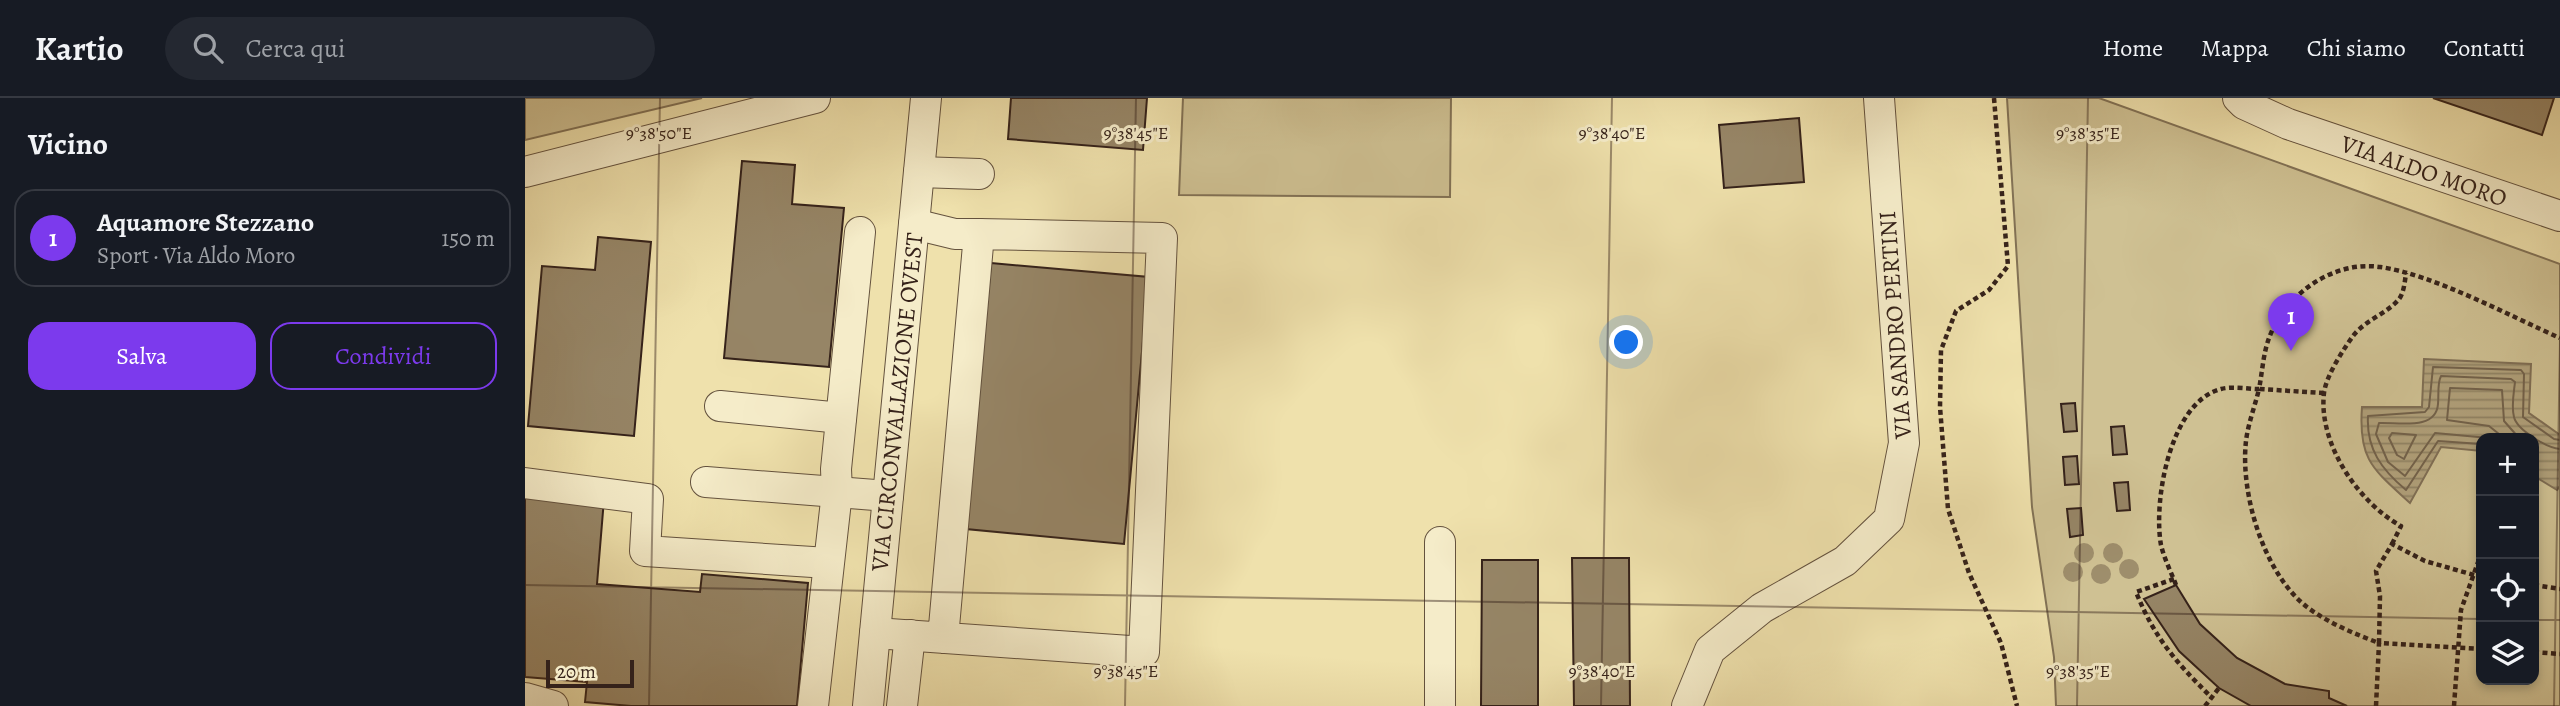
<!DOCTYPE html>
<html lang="it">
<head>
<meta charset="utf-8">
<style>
  :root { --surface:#171b24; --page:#242831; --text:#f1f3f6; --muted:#9ea1a6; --line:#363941; --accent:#7c3aed }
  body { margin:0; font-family:Alegreya,serif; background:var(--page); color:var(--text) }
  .controls { position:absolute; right:21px; bottom:21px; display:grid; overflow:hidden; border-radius:14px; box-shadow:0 4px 10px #0003 }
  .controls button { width:63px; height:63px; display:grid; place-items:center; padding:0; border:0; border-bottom:2px solid var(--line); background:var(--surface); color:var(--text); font:35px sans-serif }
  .scale { position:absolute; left:21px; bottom:18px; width:88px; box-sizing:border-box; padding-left:7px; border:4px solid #35221a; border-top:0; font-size:19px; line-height:24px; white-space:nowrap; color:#35221a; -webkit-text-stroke:5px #f5ecc9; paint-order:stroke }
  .you { position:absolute; left:1102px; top:245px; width:24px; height:24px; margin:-18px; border:5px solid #fff; border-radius:50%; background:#1a73e8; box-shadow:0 0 0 10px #1a73e833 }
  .badge { display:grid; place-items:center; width:46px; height:46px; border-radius:50%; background:var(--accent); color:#fff; font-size:23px; font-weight:700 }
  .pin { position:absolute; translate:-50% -58px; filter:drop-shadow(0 2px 4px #0008) }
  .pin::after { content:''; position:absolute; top:37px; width:24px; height:21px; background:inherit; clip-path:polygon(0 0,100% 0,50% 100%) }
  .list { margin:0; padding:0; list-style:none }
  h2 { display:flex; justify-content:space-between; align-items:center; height:91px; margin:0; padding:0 28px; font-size:30px }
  h2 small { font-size:23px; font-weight:400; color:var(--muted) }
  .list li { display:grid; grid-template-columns:46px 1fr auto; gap:21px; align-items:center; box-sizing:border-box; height:98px; margin:0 14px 14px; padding:0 14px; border:2px solid var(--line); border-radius:21px }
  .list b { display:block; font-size:26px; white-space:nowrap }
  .list p { margin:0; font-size:23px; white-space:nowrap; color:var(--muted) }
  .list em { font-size:23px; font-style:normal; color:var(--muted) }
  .actions { display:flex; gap:14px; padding:21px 28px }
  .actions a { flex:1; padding:16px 0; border:2px solid var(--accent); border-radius:21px; text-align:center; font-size:24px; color:var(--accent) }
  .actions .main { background:var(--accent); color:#fff }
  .icon { flex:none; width:38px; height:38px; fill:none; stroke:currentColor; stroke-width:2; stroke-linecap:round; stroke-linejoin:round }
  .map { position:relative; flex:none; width:2035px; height:608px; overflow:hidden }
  header { display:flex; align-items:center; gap:42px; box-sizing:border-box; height:98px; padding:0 35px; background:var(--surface); border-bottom:2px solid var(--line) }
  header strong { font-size:33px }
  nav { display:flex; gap:38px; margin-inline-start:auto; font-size:24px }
  .search { width:490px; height:63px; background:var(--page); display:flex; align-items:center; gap:18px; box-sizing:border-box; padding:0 24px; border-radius:38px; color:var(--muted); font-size:26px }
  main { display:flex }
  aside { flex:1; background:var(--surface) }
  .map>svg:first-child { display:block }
</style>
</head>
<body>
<header>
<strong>Kartio</strong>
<div class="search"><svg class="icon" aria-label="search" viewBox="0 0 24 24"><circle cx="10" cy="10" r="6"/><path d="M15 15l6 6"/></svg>Cerca qui</div>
<nav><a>Home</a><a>Mappa</a><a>Chi siamo</a><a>Contatti</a></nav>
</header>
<main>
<aside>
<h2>Vicino<small></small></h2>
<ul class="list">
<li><span class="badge">1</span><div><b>Aquamore Stezzano</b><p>Sport · Via Aldo Moro</p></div><em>150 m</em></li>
</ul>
<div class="actions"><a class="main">Salva</a><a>Condividi</a></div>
</aside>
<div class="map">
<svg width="2035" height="608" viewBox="0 0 2035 608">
  <defs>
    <pattern id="water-rules" width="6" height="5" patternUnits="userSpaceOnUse" patternTransform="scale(1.75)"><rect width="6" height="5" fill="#b0a07a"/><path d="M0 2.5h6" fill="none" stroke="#908263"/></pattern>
  </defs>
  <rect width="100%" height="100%" fill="#efe1ac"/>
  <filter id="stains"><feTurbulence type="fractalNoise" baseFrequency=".00286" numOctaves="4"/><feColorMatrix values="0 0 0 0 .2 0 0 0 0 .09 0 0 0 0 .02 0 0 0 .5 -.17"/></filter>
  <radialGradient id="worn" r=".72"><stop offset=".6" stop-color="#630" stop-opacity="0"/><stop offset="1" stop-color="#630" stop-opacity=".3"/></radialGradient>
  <g fill="#cfc193" stroke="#827256" stroke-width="2" fill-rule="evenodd">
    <path d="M0 0H177L0 42Z"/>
    <path d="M658 0H926L925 99 654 97Z"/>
    <path d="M1482 0H1574L2035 166V608H1531L1529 559 1507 409ZM1956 340H2009V582H1956Z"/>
  </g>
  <path fill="url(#water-rules)" stroke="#7f6e54" stroke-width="2" d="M1899 261 2006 266 2004 315 2035 337V388L2032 392 2009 378V340H1956V353L1916 349 1885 405C1848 371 1833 362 1837 309H1897Z"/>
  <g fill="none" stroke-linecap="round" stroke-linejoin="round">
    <g stroke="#72614a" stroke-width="2">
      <path d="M1867 335 1891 337 1879 361 1872 357 1864 340Z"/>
      <path d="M1964 340 1910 335 1880 378 1863 364 1851 336 1854 325C1873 324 1911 333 1913 306 1914 297 1912 286 1916 278L1986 281 1990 284C1989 294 1986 308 1989 319 1992 332 2022 350 2035 351"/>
      <path d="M1979 340 1964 328 1922 322 1925 290 1977 292 1979 323 1994 340"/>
      <path d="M1956 346 1913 343 1881 392C1857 372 1841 351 1843 318L1900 314 1904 309 1908 269 1996 272 1999 276 1998 319 2029 341 2035 342"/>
    </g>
  </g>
  <g fill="#968566" stroke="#35221a" stroke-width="2">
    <path d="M486 0H622L618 52 483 41Z"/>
    <path d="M1908 0H2029L2017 37Z"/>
    <path d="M1274 20 1279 84 1199 90 1194 27Z"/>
    <path d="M217 63 270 67 267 106 319 110 304 269 199 260Z"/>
    <path d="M73 139 126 144 109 338 3 328 17 168 70 172Z"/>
    <path d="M466 165 624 179 599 446 441 431Z"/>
    <path d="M1550 305 1552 333 1539 334 1536 306Z"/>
    <path d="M1599 328 1602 356 1588 357 1586 329Z"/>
    <path d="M1552 358 1554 386 1540 387 1538 359Z"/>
    <path d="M1603 384 1605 412 1592 413 1589 385Z"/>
    <path d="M0 395 79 401 72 486 175 494 177 476 283 485 272 608H106L60 604 62 584 0 579Z"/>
    <path d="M1556 410 1558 437 1545 439 1542 411Z"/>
    <path d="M1047 460H1104L1105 608H1049Z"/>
    <path d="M957 462H1013V608H956Z"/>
    <path d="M1651 487 1675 526 1712 560 1760 586 1804 593V600L1822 608H1726L1694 590 1654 553 1619 501Z"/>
  </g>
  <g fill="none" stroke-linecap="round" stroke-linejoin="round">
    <g stroke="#64523e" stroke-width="32">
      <g id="minor">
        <path d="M1713 0 1719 6 1763 26 2035 118"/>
        <path d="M0 74 290 0"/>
        <path d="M394 74 454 76"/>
        <path d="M389 126 430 136H454"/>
        <path d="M195 308 316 320"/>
        <path d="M181 384 363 398"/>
        <path d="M0 385 123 401 120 453 303 465"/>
        <path d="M350 535 619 554 637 140 454 136 418 540"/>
        <path d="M0 600 28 608"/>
        <path d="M288 608 312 394 311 371 335 134"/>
        <path d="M343 608 401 0"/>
        <path d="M377 608 385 537"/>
        <path d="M915 608V444"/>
        <path d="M1162 608 1185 552 1237 510 1320 463 1364 421 1379 345 1354 0"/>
      </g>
    </g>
    <g stroke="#35221a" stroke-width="4.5" stroke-dasharray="5 3.5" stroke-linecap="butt">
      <path d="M1469 0 1483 168 1464 192 1431 213 1416 252 1415 309 1423 411 1444 475 1476 545 1492 608"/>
      <path d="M1799 295 1734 291C1730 308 1723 326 1721 343 1715 396 1739 476 1782 509 1803 525 1830 536 1854 545L1855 498 1851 473 1867 446 1900 463 1956 479"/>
      <path d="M1867 446 1876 428C1834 405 1793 346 1799 295 1801 278 1818 252 1828 238 1840 222 1863 215 1874 201 1879 195 1880 182 1881 175"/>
      <path d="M1649 481 1611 494C1630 541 1651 564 1687 600"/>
      <path d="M1651 487C1646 474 1639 460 1636 447 1628 403 1645 304 1696 291 1707 288 1723 291 1734 291 1737 276 1738 258 1743 243 1758 198 1807 162 1855 169 1907 176 1985 218 2035 240"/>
      <path d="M2009 487 2035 491"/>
      <path d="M2009 554 2035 556"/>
      <path d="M1680 608 1694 590"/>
      <path d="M1851 608 1854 545 1956 551"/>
      <path d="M1929 608 1936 512 1956 456"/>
    </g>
    <use href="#minor" stroke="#f5ecc9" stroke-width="30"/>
  </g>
  <g fill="#9e8e6c">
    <circle cx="1559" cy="455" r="10"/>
    <circle cx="1588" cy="455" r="10"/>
    <circle cx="1604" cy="471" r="10"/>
    <circle cx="1548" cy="474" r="10"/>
    <circle cx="1576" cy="476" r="10"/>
  </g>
  <path fill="none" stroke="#35221a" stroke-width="2" stroke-opacity="0.45" d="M0 487 1956 521M2009 522H2035M124 608 135 0M600 608 611 0M1076 608 1087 0M1552 608 1563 0M2029 608 2035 242"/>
  <g text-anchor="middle" stroke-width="6" stroke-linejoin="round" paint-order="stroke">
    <g font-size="24" fill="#35221a" stroke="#f5ecc9">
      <text transform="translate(1899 73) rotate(19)" y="8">VIA ALDO MORO</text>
      <text transform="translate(1370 227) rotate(-94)" y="8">VIA SANDRO PERTINI</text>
      <text transform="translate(372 304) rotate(-84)" y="8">VIA CIRCONVALLAZIONE OVEST</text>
    </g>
  </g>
  <g font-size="18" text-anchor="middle" fill="#35221a" stroke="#f5ecc9" stroke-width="6" stroke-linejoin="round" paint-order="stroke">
    <text x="134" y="41">9°38'50"E</text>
    <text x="611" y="41">9°38'45"E</text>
    <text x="1087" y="41">9°38'40"E</text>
    <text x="1563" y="41">9°38'35"E</text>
    <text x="601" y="579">9°38'45"E</text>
    <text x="1077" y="579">9°38'40"E</text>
    <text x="1553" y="579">9°38'35"E</text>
  </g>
  <rect width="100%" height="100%" filter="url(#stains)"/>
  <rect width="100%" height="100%" fill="url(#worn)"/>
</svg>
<div class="controls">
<button>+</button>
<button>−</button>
<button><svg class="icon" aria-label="locate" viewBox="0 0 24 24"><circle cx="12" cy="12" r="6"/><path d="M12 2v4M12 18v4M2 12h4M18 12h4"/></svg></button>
<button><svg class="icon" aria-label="layers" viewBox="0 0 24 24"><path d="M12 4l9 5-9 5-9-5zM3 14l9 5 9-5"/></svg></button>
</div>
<div class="scale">20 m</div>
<div class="you"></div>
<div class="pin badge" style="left:1766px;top:253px">1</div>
</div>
</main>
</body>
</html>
